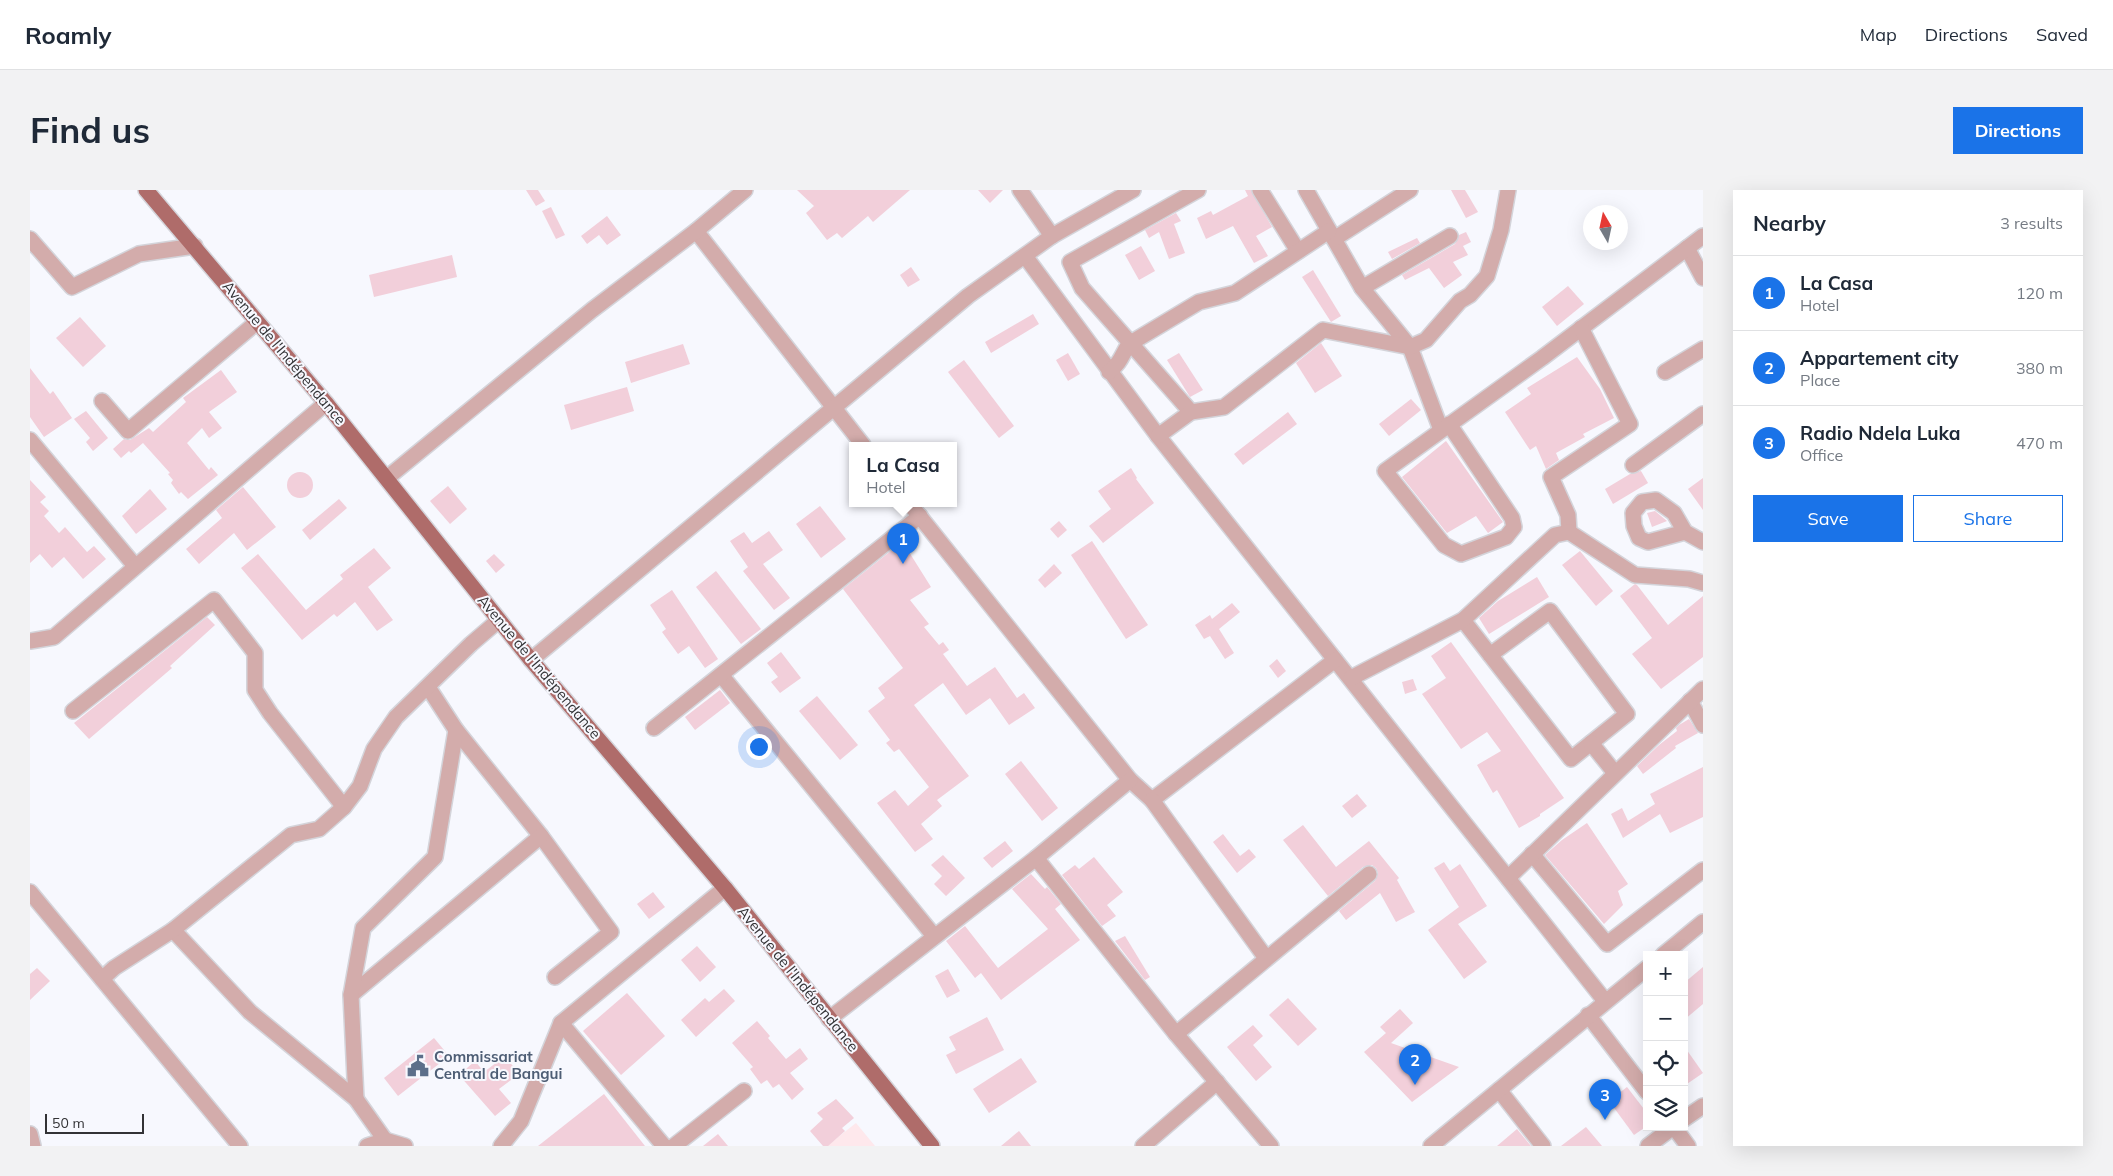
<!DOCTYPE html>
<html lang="en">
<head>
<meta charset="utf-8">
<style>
  :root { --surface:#fff; --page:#f2f2f3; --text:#1f2937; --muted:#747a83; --line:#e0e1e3; --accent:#1a73e8 }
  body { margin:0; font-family:Mulish,sans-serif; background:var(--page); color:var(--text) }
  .controls { position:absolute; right:15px; bottom:15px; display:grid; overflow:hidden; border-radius:0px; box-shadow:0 5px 20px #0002 }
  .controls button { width:45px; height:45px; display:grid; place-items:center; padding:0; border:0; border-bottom:1px solid var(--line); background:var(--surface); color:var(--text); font:25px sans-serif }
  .compass { position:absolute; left:1553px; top:15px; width:45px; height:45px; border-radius:50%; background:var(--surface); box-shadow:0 5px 20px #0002; rotate:351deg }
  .scale { position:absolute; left:15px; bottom:12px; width:99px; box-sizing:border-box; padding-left:5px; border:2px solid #323235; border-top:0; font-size:14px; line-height:18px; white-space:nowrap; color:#323235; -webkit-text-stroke:4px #f7f8fe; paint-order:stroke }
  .you { position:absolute; left:728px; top:556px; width:18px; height:18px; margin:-12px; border:4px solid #fff; border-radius:50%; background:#1a73e8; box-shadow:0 0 0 8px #1a73e833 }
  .badge { display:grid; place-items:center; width:32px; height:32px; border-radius:50%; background:var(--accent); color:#fff; font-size:16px; font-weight:700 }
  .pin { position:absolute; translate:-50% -41px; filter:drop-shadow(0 1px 2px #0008) }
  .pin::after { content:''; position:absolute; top:26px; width:18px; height:15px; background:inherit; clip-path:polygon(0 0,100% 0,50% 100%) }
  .popup { position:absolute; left:819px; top:252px; width:108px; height:65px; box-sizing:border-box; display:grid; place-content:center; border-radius:0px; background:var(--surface); filter:drop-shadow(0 1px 4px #0005); font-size:16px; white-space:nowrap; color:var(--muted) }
  .popup b { font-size:19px; color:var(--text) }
  .popup::after { content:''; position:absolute; left:50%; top:100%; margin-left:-10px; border:10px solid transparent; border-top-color:var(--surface) }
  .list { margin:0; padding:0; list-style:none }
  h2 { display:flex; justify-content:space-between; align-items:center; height:65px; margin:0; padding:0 20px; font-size:21px }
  h2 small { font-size:16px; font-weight:400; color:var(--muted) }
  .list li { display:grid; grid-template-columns:32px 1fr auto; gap:15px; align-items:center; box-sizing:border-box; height:75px; padding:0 20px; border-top:1px solid var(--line) }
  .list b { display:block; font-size:19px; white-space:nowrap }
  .list p { margin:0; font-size:16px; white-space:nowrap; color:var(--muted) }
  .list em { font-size:16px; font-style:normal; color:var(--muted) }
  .actions { display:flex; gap:10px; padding:15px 20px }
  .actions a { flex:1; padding:11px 0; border:1px solid var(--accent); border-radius:0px; text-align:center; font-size:18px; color:var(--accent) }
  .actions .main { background:var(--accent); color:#fff }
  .icon { flex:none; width:28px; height:28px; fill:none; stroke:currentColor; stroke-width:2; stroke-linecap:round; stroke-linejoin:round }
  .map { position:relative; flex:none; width:1673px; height:956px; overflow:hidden; border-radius:0px }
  header { display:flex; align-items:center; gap:30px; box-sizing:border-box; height:70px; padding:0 25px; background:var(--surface); border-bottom:1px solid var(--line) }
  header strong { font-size:24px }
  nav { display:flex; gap:28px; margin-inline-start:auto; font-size:18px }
  .intro { display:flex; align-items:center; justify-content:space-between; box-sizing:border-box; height:120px; padding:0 30px }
  h1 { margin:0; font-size:35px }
  .button { padding:12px 22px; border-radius:0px; background:var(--accent); color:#fff; font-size:18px; font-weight:700 }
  main { display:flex; gap:30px; padding:0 30px }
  aside { flex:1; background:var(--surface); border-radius:0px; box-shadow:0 5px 20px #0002 }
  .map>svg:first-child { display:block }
</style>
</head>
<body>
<header>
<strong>Roamly</strong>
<nav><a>Map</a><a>Directions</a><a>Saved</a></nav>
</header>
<div class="intro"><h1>Find us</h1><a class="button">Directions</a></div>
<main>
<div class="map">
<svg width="1673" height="956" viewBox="0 0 1673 956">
  <rect width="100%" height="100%" fill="#f7f8fe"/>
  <path fill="#fee8ec" d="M826 933 845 956H797Z"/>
  <g fill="#f2cfda">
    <path d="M496 0H508L515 11 506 16Z"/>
    <path d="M767 0H880L843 32 838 26 812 48 807 43 797 50 776 23 784 16Z"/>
    <path d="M948 0H973L960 13Z"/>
    <path d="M1215 0H1221L1242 37 1226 46 1238 66 1224 73 1203 36 1176 49 1167 28 1181 21 1183 25 1218 6Z"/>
    <path d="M1421 0H1435L1448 22 1436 28Z"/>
    <path d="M521 17 535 45 526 49 512 21Z"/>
    <path d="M1146 23 1151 31 1144 34 1155 63 1139 69 1129 42 1119 48 1115 40Z"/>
    <path d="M577 26 591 45 577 55 569 45 557 54 551 46Z"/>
    <path d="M1436 42 1441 52 1433 56 1438 65 1423 72 1432 85 1414 98 1399 78 1375 90 1372 85 1425 54 1429 45Z"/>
    <path d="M1387 48 1390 53 1362 69 1358 62Z"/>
    <path d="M1111 56 1125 81 1109 90 1095 65Z"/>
    <path d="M422 65 427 87 344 107 339 85Z"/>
    <path d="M881 77 890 90 878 97 870 85Z"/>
    <path d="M1283 80 1311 126 1301 132 1272 87Z"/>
    <path d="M1538 96 1554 114 1527 136 1512 117Z"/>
    <path d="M1003 124 1009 134 961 163 955 152Z"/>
    <path d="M50 127 76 156 53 177 26 148Z"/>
    <path d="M1291 153 1312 186 1285 203 1266 173Z"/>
    <path d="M653 154 660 174 601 193 595 172Z"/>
    <path d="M1038 163 1050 184 1038 191 1026 170Z"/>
    <path d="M1149 163 1173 200 1160 207 1137 170Z"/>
    <path d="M1547 167 1570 199 1584 228 1553 244 1555 247 1526 263 1529 270 1516 279 1506 256 1500 260 1475 222 1501 204 1497 198Z"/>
    <path d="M934 170 984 236 969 248 918 182Z"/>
    <path d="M0 178 20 204 23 201 42 228 14 247 0 227Z"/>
    <path d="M191 180 207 202 179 222 192 238 179 248 172 238 157 253 179 280 181 277 188 285 158 309 151 302 149 304 141 293 143 290 138 284 140 283 113 253 101 263 99 261 91 268 83 259 94 249 100 250 119 238 123 242 156 212 153 208Z"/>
    <path d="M597 197 604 221 541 240 534 215Z"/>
    <path d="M1381 209 1391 220 1359 246 1349 234Z"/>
    <path d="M56 221 78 248 63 261 56 252 60 248 44 229Z"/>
    <path d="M1258 222 1267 234 1213 275 1204 264Z"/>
    <path d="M1416 251 1473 332 1458 343 1446 326 1417 343 1372 287Z"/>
    <path d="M1101 278 1107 288 1106 289 1124 313 1073 353 1059 336 1081 319 1068 301Z"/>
    <path d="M1611 281 1618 293 1583 314 1575 299 1600 284Z"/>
    <circle cx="270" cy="295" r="13"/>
    <path d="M1673 288V320L1658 299Z"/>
    <path d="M0 290 16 307 10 312 19 321 14 326 29 343 35 337 57 362 64 356 76 369 53 389 34 367 22 378 10 364 0 373Z"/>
    <path d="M418 296 437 319 420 334 400 311Z"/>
    <path d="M213 297 246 337 217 360 204 343 169 374 156 359 192 328 186 320Z"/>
    <path d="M120 299 137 319 106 344 92 326Z"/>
    <path d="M309 309 317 318 280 350 272 340Z"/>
    <path d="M790 316 816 349 791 368 766 334Z"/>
    <path d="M1625 321 1637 331 1622 337 1617 323Z"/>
    <path d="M1029 331 1037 340 1028 348 1020 339Z"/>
    <path d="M739 341 753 360 733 374 760 408 744 420 713 381 718 377 700 351 714 342 722 353Z"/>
    <path d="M1062 351 1118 435 1096 449 1041 365Z"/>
    <path d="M874 354 901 397 880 410 899 434 894 437 909 455 913 452 919 460 913 464 937 496 965 477 987 508 994 503 1005 518 979 535 960 508 936 525 913 493 884 515 939 586 907 610 912 616 891 634 903 649 885 662 847 613 865 600 878 616 899 597 869 559 864 562 856 553 860 550 838 521 855 508 848 498 873 478 813 399 867 356Z"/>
    <path d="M344 358 361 378 338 397 363 430 347 441 325 412 307 427 304 424 272 450 211 378 228 364 276 420 313 389 310 385Z"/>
    <path d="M1550 361 1583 401 1566 416 1532 375Z"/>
    <path d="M464 364 475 375 466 383 456 371Z"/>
    <path d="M1024 374 1032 383 1015 398 1008 390Z"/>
    <path d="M686 381 731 439 711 454 666 397Z"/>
    <path d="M1507 387 1519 407 1459 444 1449 428 1468 411Z"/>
    <path d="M1605 394 1607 395 1638 435 1673 406V467L1631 499 1602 464 1622 448 1590 406Z"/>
    <path d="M642 400 688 469 675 478 659 456 648 464 632 442 636 439 620 415Z"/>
    <path d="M1202 413 1210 422 1189 439 1204 463 1195 469 1180 446 1174 449 1165 435 1180 425 1182 429Z"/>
    <path d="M177 427 185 435 140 476 142 478 59 549 44 533Z"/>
    <path d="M1421 452 1534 608 1510 624V626L1489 638 1467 600 1463 603 1447 575 1471 561 1457 542 1431 559 1392 504 1416 488 1401 466Z"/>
    <path d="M751 462 771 488 750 503 741 492 748 487 737 473Z"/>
    <path d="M1247 469 1256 481 1248 488 1239 476Z"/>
    <path d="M1383 489 1387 500 1375 504 1372 492Z"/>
    <path d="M690 500 700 513 665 540 655 527Z"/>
    <path d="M787 506 828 555 810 570 769 521Z"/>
    <path d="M1659 529 1668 543 1645 556 1646 558 1613 584 1607 576 1629 555 1647 541 1646 538 1649 535Z"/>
    <path d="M991 571 1028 618 1012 631 975 584Z"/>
    <path d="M1673 577V627L1640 643 1630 624 1593 648 1581 624 1592 618 1598 631 1625 614 1620 604Z"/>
    <path d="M1327 604 1337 616 1322 628 1312 616Z"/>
    <path d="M1557 633 1598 694 1588 701 1593 715 1574 734 1515 665 1532 650Z"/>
    <path d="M1273 635 1306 677 1339 651 1369 688 1367 690 1385 722 1366 732 1350 703 1316 730 1309 721 1345 691 1348 683 1346 678 1342 675 1333 677 1298 706 1253 650Z"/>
    <path d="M1193 644 1210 666 1219 659 1226 667 1207 683 1183 652Z"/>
    <path d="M975 651 983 661 962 678 953 668Z"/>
    <path d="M913 665 935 688 916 706 904 694 912 686 901 675Z"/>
    <path d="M1064 667 1093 702 1077 715 1086 726 1072 736 1032 685 1045 675 1049 679Z"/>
    <path d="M1414 672 1420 681 1430 674 1457 716 1428 734 1457 772 1434 789 1398 740 1429 717 1404 678Z"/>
    <path d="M1001 684 1015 699 1017 697 1031 714 1025 719 1050 750 971 810 951 783 945 788 916 751 935 736 968 778 1018 739 982 699Z"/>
    <path d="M623 702 635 717 619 729 607 714Z"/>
    <path d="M1095 746 1120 787 1115 790 1085 751Z"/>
    <path d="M667 756 686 777 670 792 651 770Z"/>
    <path d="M1673 777V814L1654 830V793Z"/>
    <path d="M7 778 20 791 0 810V784Z"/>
    <path d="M918 779 930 801 917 808 905 786Z"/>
    <path d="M694 799 705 811 666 847 651 830 675 808 679 812Z"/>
    <path d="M597 803 635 846 591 885 553 841Z"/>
    <path d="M1258 808 1287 839 1268 856 1239 825Z"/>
    <path d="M1370 819 1383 833 1361 853 1429 877 1382 912 1334 862 1356 843 1350 837Z"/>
    <path d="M957 827 974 860 926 884 916 865 926 860 919 847Z"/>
    <path d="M727 831 740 846 738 848 756 869 770 858 778 869 760 883 774 899 762 910 749 894 743 898 737 890 731 894 720 879 723 877 702 853Z"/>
    <path d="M1223 835 1233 846 1223 855 1242 877 1226 891 1197 857Z"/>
    <path d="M404 848 419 866 368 906 354 888Z"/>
    <path d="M1654 856 1673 883 1654 896Z"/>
    <path d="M475 866 489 884 469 899 481 913 465 926 429 885 445 871 454 882Z"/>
    <path d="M991 868 1007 892 959 923 943 899Z"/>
    <path d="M1597 897 1617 923V936L1604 945 1579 911Z"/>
    <path d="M574 904 615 956H508Z"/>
    <path d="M806 909 824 928 812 938 815 941 798 956H793L780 941 793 929 787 923Z"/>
    <path d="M1556 937 1572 956H1531Z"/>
    <path d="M1487 939 1501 956H1467Z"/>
    <path d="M989 941 1001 956H971Z"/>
    <path d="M688 944 698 956H673Z"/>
  </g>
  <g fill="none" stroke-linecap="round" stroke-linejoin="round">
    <g stroke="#d4d4da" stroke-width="18">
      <g id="minor">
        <path d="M990 0 1022 46"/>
        <path d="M1230 0 1268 61"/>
        <path d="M1276 0 1332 98 1380 157 1411 240"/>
        <path d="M666 41 833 255"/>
        <path d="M0 49 42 97 109 64 165 56"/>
        <path d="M1304 49 1380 0"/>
        <path d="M1657 58 1673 88"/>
        <path d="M995 66 1128 246 1575 811"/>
        <path d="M1332 98 1420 46"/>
        <path d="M1079 182C1092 171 1091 166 1099 154L1169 112 1205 103 1299 41"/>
        <path d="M1635 182 1673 159"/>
        <path d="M72 211 98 241 227 132"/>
        <path d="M1161 222 1052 98 1040 72 1168 0"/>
        <path d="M1419 234 1482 328 1484 337 1476 347 1431 364 1414 355 1355 281 1512 168 1673 46"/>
        <path d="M1128 246 1161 222 1194 217 1293 140 1380 157 1396 150 1430 111 1440 105 1457 86 1471 40 1478 0"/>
        <path d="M0 250 105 376"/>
        <path d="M1603 275 1673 224"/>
        <path d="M357 288 562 120 666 41 715 0"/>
        <path d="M879 313 1100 590 1122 610 1305 470"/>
        <path d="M1539 342 1538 325 1521 287 1600 234 1551 138"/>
        <path d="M1655 342 1618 352 1609 348 1604 336 1603 323 1612 312 1626 310 1644 323 1655 342 1673 352"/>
        <path d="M1433 430 1541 569 1597 524 1520 421 1460 465"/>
        <path d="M0 451 24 447 296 213"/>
        <path d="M501 470 938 106 1022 46 1103 0"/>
        <path d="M691 485 904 746"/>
        <path d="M1321 488 1433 430 1525 345 1539 342 1605 385 1659 389 1673 393"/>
        <path d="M398 497 426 540 511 646 581 742 525 787"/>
        <path d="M1660 511 1673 535"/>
        <path d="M43 521 184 410 225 463V500L240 523 314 617"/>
        <path d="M624 538 890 326"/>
        <path d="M1561 553 1585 583"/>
        <path d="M1122 610 1236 768"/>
        <path d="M1502 664 1577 754 1673 680"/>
        <path d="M1006 668 1146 844 1241 956"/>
        <path d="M1478 688 1673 499"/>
        <path d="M0 702 210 956"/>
        <path d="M143 740 220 822 326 909 355 950"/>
        <path d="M1633 765 1673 732"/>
        <path d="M72 789 84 778 143 740 261 645 289 639 314 617 330 596 344 559 366 527 441 454 469 430"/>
        <path d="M321 805 511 646"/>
        <path d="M1558 825 1617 902"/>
        <path d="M799 829 1006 668 1100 590"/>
        <path d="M531 833 634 956"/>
        <path d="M1146 844 1339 684"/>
        <path d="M1469 900 1513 956"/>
        <path d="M326 909 321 805 333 738 405 667 426 540"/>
        <path d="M1654 929 1673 916"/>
        <path d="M1644 937 1658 956"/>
        <path d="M0 944 3 956"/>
        <path d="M337 956 355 950 375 956"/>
        <path d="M471 956 491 931 531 833 695 698"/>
        <path d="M644 956 714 901"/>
        <path d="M1113 956 1187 892"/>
        <path d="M1401 956 1617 778"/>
        <path d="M1618 956 1643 937"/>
      </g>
    </g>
    <g stroke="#d4d4da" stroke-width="18">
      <path id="major" d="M116 0 296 213 501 470 695 698 902 956"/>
    </g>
    <use href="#minor" stroke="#d3acab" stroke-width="15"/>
    <use href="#major" stroke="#af6c6a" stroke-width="15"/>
  </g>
  <defs>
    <g id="civic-bare" transform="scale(1.725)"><path d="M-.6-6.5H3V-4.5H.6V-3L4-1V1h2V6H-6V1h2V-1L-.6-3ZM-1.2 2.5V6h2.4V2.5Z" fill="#5c6f8a" stroke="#f7f8fe" stroke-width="2.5" paint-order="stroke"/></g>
  </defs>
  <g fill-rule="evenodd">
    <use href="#civic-bare" x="388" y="876"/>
  </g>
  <g text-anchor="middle" stroke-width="4" stroke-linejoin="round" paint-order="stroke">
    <g font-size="15" fill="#323235" stroke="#f7f8fe">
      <text transform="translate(254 163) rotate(50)" y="5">Avenue de l'Indépendance</text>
      <text transform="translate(509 477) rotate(50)" y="5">Avenue de l'Indépendance</text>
      <text transform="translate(768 789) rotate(51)" y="5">Avenue de l'Indépendance</text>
    </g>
    <g font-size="15" font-weight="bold" fill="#4e5e75" stroke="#f7f8fe" text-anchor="start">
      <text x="404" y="872">Commissariat<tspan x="404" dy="17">Central de Bangui</tspan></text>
    </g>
  </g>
</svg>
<div class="controls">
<button>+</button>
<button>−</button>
<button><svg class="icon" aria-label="locate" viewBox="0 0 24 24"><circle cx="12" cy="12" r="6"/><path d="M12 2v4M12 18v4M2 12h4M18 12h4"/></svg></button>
<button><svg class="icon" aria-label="layers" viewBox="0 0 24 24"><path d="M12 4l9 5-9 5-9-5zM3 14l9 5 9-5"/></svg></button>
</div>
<svg class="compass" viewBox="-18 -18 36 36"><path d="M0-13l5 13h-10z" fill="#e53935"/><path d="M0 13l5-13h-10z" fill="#747a83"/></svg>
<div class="scale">50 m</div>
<div class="you"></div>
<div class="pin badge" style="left:873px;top:374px">1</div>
<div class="popup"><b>La Casa</b>Hotel</div>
<div class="pin badge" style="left:1385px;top:895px">2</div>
<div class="pin badge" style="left:1575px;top:930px">3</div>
</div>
<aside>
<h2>Nearby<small>3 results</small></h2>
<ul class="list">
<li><span class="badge">1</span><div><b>La Casa</b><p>Hotel</p></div><em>120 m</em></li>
<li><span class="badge">2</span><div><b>Appartement city</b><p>Place</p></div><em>380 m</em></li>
<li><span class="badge">3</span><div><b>Radio Ndela Luka</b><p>Office</p></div><em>470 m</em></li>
</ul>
<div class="actions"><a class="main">Save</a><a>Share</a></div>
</aside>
</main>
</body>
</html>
